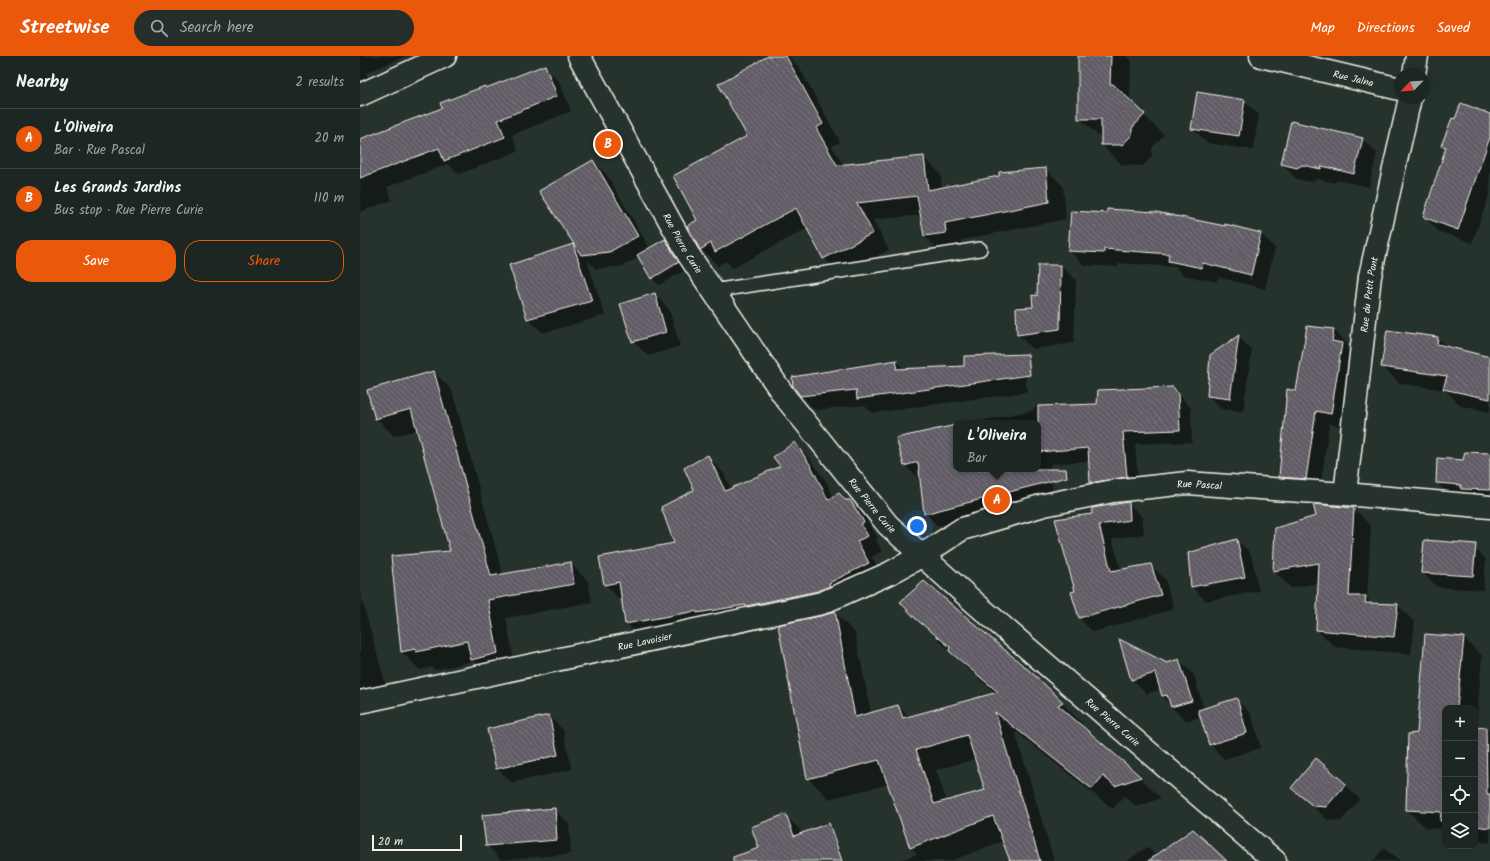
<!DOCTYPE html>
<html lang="en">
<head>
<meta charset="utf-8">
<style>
  :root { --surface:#1c2622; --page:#252e2a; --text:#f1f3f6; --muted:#a0a5a5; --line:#3a4340; --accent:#ea580c }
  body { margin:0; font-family:Kalam,sans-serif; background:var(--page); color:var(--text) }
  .controls { position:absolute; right:12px; bottom:12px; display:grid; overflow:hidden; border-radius:8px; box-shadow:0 4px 16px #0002 }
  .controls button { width:36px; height:36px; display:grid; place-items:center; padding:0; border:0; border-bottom:1px solid var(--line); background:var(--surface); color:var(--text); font:20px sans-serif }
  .compass { position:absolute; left:1034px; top:12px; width:36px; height:36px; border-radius:50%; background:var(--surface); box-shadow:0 4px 16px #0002; rotate:245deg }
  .scale { position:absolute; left:12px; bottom:10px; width:90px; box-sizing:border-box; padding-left:4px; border:2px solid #f4f1e8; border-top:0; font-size:11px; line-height:14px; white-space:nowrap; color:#f4f1e8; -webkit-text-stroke:3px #26332d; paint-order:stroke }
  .you { position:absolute; left:557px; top:470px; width:14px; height:14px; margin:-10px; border:3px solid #fff; border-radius:50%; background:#1a73e8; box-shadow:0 0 0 6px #1a73e833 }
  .badge { display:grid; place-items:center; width:26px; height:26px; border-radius:50%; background:var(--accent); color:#fff; font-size:13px; font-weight:700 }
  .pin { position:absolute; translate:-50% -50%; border:2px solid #fff; box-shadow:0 1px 4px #0006 }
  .popup { position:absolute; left:593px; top:364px; width:88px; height:52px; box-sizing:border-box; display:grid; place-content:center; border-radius:8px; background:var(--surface); filter:drop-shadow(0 1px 3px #0005); font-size:13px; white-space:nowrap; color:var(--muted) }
  .popup b { font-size:15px; color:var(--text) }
  .popup::after { content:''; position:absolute; left:50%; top:100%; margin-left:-8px; border:8px solid transparent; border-top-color:var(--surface) }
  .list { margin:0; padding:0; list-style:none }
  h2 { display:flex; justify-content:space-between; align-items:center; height:52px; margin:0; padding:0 16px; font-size:17px }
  h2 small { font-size:13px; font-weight:400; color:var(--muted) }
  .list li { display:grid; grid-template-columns:26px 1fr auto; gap:12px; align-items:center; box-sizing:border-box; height:60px; padding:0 16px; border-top:1px solid var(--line) }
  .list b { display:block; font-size:15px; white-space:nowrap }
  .list p { margin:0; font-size:13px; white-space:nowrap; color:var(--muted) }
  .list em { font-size:13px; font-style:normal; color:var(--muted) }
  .actions { display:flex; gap:8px; padding:12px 16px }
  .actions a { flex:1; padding:9px 0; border:1px solid var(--accent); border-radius:16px; text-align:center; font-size:14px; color:var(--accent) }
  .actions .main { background:var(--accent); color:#fff }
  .icon { flex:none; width:22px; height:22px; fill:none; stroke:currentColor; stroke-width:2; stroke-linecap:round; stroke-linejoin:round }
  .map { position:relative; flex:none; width:1130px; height:805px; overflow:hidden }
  header { display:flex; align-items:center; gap:24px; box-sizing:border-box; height:56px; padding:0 20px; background:var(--accent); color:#fff }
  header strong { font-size:19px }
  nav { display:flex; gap:22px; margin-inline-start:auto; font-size:14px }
  .search { width:280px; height:36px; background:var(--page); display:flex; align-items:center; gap:10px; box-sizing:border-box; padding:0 14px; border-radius:22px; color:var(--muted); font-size:15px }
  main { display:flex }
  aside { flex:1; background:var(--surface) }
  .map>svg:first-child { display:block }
</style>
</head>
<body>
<header>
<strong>Streetwise</strong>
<div class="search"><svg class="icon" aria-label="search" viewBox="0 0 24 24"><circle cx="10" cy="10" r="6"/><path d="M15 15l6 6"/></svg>Search here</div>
<nav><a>Map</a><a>Directions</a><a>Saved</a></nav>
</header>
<main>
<aside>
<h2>Nearby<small>2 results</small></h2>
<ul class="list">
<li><span class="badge">A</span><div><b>L'Oliveira</b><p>Bar · Rue Pascal</p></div><em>20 m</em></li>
<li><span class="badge">B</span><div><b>Les Grands Jardins</b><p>Bus stop · Rue Pierre Curie</p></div><em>110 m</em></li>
</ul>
<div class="actions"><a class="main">Save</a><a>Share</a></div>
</aside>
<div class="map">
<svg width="1130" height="805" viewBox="0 0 1130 805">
  <defs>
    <pattern id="building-back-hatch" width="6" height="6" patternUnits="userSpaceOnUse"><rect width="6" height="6" fill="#625c66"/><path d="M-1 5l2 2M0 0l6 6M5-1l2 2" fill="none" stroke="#79747c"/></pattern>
  </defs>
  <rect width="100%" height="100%" fill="#26332d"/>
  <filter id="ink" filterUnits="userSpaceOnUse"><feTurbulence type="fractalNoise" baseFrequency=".025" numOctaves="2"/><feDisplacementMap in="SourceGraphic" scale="8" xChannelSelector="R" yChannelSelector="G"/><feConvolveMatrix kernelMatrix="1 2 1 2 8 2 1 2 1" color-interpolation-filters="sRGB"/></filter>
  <g filter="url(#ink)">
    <g fill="#0007" fill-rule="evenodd">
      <path d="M0 0H46L6 17 11 29 0 34Z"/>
      <path d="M410 0H428L439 11 480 86 472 90 484 110 563 101 581 118 582 132 686 113 703 130 706 163 601 184 603 194 582 197 564 180 561 159 513 164 529 194 481 219 464 202 448 172 373 212 366 205 358 210 341 193 339 164 388 81Z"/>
      <path d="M719 0H766L771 5 770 46 804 79 792 92V100L783 110 762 109 742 89V83L719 62Z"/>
      <path d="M184 10 199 25 211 55 152 79 158 95 99 118 88 108 27 131 32 144 0 156V85L83 53 125 31 127 33Z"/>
      <path d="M884 45 899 59 893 94 847 87 832 72Z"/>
      <path d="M1130 59V137L1112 187 1078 175 1064 160 1086 93 1083 89 1096 65Z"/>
      <path d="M1002 82 1017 97 1009 131 976 124 975 127 957 123 952 126 936 123 922 108Z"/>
      <path d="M233 105 247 119 290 193 305 184 312 191 325 214 299 229 292 222 279 201 263 210 236 213 227 204 245 259 183 277 168 263 150 209 213 189 218 194ZM253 195 254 197 225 200V198Z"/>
      <path d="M901 178 915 192 905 233 858 221 857 226 823 219 816 211 758 207V211L724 209 709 194ZM898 186H900L891 224 889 223Z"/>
      <path d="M679 210H701L716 224 714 287 673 293 658 279 678 241Z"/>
      <path d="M295 238 309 253 320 290 288 300 273 285Z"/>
      <path d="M974 274 987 287 986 293 995 301 984 371 969 368 960 436 934 434 920 421Z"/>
      <path d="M1028 275 1078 282 1088 292 1130 302V356L1101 350 1085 334 1039 327 1022 310Z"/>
      <path d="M879 281 892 294 883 355 861 353 848 339 851 300Z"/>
      <path d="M536 305 544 313 665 314 667 336 512 357 504 349 455 354 441 339Z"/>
      <path d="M74 316 92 334 143 519 210 507 228 525 232 546 146 562 156 615 130 621 114 605 75 614 72 611 60 614 42 596 92 495 58 374 34 380 16 362Z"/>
      <path d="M812 332 831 352 832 386 775 388 779 433 744 439 731 426 730 405 690 408 693 440 578 470 565 458 561 421 558 422 545 409 596 370V413H678V367H612L674 354V351L738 349ZM772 419V421L742 426V424Z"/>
      <path d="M435 387 450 403 467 427 474 442 489 445 505 461 518 482 516 483 522 495 512 501 524 523 282 583 266 567 263 543 260 544 245 528 316 487 348 401 363 416 371 433 421 411Z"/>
      <path d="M1130 418V450L1098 447 1077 426Z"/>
      <path d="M768 447 782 461 784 478 752 483 761 514 791 509 805 523 814 553 733 576 719 562 716 536 733 459Z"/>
      <path d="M993 452 1011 470 1007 542 1012 548 1038 549 1055 567 1051 598 975 591 957 574 959 527 931 532 914 515 916 473Z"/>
      <path d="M877 484 891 498 899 535 846 545 832 531 829 498Z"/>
      <path d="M1111 489 1126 503 1123 534 1077 531 1062 516Z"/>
      <path d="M0 536 28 637 0 644Z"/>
      <path d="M474 556 495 577 511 657 538 650 550 662 637 638 611 616 557 563 679 624 723 668 719 669 780 722 801 742 777 751 764 740 753 753 655 675 694 805H651L643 785 590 805H537L557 798 551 791 529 728 469 743 448 722 465 560ZM616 703 626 735 587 746 576 714Z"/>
      <path d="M1066 579 1104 582 1122 600 1116 673 1126 672 1130 676V787L1115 785V652H1085V773L1066 772 1047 754 1058 678Z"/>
      <path d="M819 604 834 619 844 654 876 643 891 658 901 692 864 703 850 688 841 661 826 665 811 651 803 640 801 633 787 638 772 623Z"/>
      <path d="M189 660 203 674 212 713 152 727 137 712Z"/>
      <path d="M956 704 1000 743 981 765 968 764 932 732Z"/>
      <path d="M194 753 209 768 211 798 141 804 127 789Z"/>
      <path d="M426 760 440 774 451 805H404Z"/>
      <path d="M787 791 796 800 865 805H767Z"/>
      <path d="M1024 792 1040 805H1013Z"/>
    </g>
    <g fill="url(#building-back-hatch)" stroke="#f4f1e8" fill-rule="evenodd">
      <path d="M408 0H426L463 68 456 72 477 109 564 100 568 134 639 120V116L686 112 689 146 585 167 586 177 564 180 557 140 497 147 513 177 463 203 436 152 355 196 351 187 340 194 327 170 337 164 313 120 387 80 358 28Z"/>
      <path d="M718 0H751L750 28H753L785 58 772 72V79L762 89H741V63H718Z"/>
      <path d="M185 9 197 40 138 64 145 81 84 105 79 92 0 122V83L82 52 80 47 125 30 126 32Z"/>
      <path d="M837 36 885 44 879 80 831 73Z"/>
      <path d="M1101 47 1130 58V81L1098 174 1063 161 1086 91 1081 90 1092 62 1095 63Z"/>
      <path d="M931 65 1003 82 994 118 962 110 961 113 942 109 937 112 921 108Z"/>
      <path d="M233 104 278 180 249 196 221 199 179 135Z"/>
      <path d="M747 153 796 156 865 170V168L901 177 891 219 843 207 842 212 808 205 809 198 744 193V197L708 195 711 155 747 157Z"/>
      <path d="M305 183 319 206 291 223 277 199Z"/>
      <path d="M213 188 232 245 167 263 149 209Z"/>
      <path d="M678 209H701L700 273 657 279 656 252 673 251 672 239 677 240Z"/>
      <path d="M295 237 306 276 272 286 260 248Z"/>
      <path d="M947 270 974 273 972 285 982 287 971 358 956 355 946 423 919 421 927 333 936 335Z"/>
      <path d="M1027 274 1078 281 1077 288 1130 301V343L1083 333 1087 320 1021 311Z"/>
      <path d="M879 279 870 343 847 340 850 299Z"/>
      <path d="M668 298 670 319 497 343 496 334 440 340 433 330 432 321 537 304 536 313 604 310V300Z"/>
      <path d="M74 315 131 520 211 506 214 528 128 544 138 597 111 604 107 585 56 596 55 593 41 596 31 500 90 495 51 353 15 363 7 334Z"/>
      <path d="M813 331 818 338 820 374 763 376 767 421 730 427 728 392 678 396V350L737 348 738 334Z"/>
      <path d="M596 369V413H706L707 421 564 458 558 406 544 410 536 382Z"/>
      <path d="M435 386 451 410 468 444 479 437 485 444H490L504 466 501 468 508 480 497 485 509 507 469 527 470 530 458 535 386 550 385 549 337 557 336 555 265 568 259 526 244 529 239 501 314 487 301 451 334 434 324 412 348 399 365 435 420 410 413 401Z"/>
      <path d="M1105 396 1130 397V434L1101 433V429L1076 427 1077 402 1103 404Z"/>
      <path d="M769 446 770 464 739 469 751 515 791 508 801 539 719 562 711 536 715 535 695 463 732 458V452Z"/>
      <path d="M953 448 994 452 989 540H1006L1005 547 1038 548 1034 581 956 574 959 507 913 515 915 472 956 460Z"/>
      <path d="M877 483 885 521 831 531 828 497Z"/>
      <path d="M1064 484 1116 488 1113 520 1061 517Z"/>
      <path d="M564 525 679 623 703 646 698 649 781 721 755 730 743 720 732 733 635 656 680 805H650L633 760 550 792 519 704 447 723 418 569 465 559 475 555 495 661 538 649 543 662 638 636 589 595 590 591 556 563 540 546ZM607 679 625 734 574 748 556 694Z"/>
      <path d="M1065 578 1104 581 1097 652H1085V765H1080L1081 756 1046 754 1048 678 1057 677Z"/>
      <path d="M759 583 807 607 819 603 832 645 811 651 807 639 802 640 795 617 771 624Z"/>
      <path d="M877 642 887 677 849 689 838 654Z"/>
      <path d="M189 659 198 699 136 713 127 673Z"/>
      <path d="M1126 671 1127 738H1130V772L1115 770V672Z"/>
      <path d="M956 702 986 728 966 751 953 750 931 732Z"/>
      <path d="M195 752 197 784 126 790 122 759Z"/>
      <path d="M426 758 434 780 469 767 482 805H373V801L399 792 391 771Z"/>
      <path d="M833 773 867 805H788Z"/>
    </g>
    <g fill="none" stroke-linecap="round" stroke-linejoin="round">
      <g stroke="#f4f1e8" stroke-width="16">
        <path id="lane" d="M353 235 620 193"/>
      </g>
      <g stroke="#f4f1e8" stroke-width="25">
        <g id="street">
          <path id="s1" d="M901 0 1040 33"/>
          <path d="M1054 18 1057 0"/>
          <path d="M0 39 85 0"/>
          <path id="s2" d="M985 438 1010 220 1050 42"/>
          <path id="s3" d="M0 646 462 547 530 517 561 500 602 473 684 449 753 435 827 427 985 438 1130 451"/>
        </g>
      </g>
      <g stroke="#f4f1e8" stroke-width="25">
        <g id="secondary">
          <path id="s4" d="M219 0 328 198 425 341 528 469 615 547 915 805"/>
        </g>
      </g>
      <use href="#lane" stroke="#26332d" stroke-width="13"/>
      <use href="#street" stroke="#26332d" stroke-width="22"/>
      <use href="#secondary" stroke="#26332d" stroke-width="22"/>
    </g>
  </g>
  <g text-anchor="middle" stroke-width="3" stroke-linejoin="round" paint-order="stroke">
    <g font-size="10" fill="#f4f1e8" stroke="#26332d">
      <text dy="4" stroke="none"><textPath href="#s1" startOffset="95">Rue Jalna</textPath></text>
      <text dy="4" stroke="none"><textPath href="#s4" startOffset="214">Rue Pierre Curie</textPath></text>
      <text dy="4" stroke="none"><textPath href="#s2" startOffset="201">Rue du Petit Pont</textPath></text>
      <text dy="4" stroke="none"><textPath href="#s3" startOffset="874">Rue Pascal</textPath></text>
      <text dy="4" stroke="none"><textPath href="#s4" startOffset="538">Rue Pierre Curie</textPath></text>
      <text dy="4" stroke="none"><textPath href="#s3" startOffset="291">Rue Lavoisier</textPath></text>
      <text dy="4" stroke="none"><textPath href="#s4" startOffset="862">Rue Pierre Curie</textPath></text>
    </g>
  </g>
</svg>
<div class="controls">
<button>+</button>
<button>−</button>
<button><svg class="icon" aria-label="locate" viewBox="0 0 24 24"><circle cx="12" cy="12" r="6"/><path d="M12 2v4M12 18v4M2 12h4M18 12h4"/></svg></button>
<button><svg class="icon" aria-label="layers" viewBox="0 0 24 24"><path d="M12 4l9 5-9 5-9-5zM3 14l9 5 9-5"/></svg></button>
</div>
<svg class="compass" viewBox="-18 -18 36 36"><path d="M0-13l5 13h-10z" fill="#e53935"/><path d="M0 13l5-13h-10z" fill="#a0a5a5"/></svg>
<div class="scale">20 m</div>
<div class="you"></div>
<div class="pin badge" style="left:637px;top:444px">A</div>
<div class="popup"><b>L'Oliveira</b>Bar</div>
<div class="pin badge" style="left:248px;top:88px">B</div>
</div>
</main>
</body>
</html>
